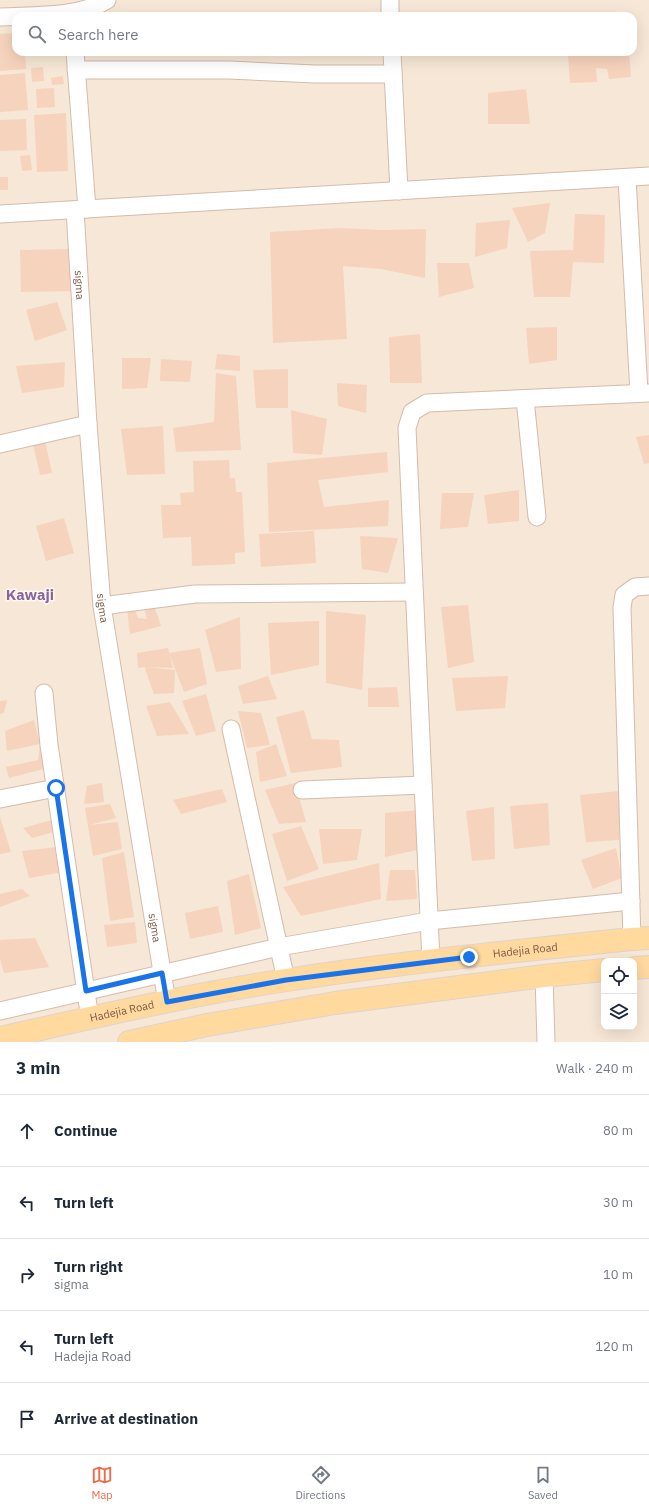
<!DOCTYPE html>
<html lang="en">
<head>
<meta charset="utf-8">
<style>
  :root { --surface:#fff; --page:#f2f2f3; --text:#1f2937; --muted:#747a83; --line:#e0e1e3; --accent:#f26743 }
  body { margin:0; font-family:"IBM Plex Sans",sans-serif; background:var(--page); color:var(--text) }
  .controls { position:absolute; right:12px; bottom:12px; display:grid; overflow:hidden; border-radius:8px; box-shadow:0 4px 16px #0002 }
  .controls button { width:36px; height:36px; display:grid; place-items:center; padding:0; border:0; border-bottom:1px solid var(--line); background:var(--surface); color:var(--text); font:20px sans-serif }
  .stop { position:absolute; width:12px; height:12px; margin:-9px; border:3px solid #1a73e8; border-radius:50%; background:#fff }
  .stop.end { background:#1a73e8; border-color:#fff; box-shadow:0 1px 4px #0008 }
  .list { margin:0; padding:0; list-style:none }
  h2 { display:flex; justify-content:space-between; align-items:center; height:52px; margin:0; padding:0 16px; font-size:17px }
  h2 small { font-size:13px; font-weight:400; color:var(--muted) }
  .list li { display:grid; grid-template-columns:26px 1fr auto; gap:12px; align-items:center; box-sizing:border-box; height:72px; padding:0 16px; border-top:1px solid var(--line) }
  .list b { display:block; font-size:15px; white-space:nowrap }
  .list p { margin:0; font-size:13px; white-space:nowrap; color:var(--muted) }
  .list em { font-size:13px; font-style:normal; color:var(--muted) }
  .icon { flex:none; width:22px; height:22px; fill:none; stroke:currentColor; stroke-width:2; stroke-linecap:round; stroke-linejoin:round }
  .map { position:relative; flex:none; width:649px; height:1042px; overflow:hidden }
  .search { position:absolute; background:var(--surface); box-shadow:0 4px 16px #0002; left:12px; right:12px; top:12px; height:44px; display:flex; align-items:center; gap:10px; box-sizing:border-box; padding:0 14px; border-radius:12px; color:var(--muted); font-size:15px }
  .sheet { height:412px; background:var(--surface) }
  nav { display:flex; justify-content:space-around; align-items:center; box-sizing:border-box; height:56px; border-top:1px solid var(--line); background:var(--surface); font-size:11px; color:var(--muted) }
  nav a { display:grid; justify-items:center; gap:2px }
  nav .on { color:var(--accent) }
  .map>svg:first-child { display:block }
</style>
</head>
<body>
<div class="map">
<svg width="649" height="1042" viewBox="0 0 649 1042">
  <rect width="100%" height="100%" fill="#fef5e8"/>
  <path fill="#f7e7d6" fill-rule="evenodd" d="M0 0H649V1042H0ZM16 16H633V52H16ZM604 961H634V1027H604Z"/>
  <g fill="#f6d3bd">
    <path d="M200 12 201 16H180V15Z"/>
    <path d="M16 33V52H25L26 69 0 71V34Z"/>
    <path d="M592 52H629L631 77 609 79 607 69 596 68 597 82 570 83 568 54Z"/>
    <path d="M43 67 44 81 32 82 31 68Z"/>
    <path d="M25 73 28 110 0 112V75Z"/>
    <path d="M63 76 64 84 52 85 51 78Z"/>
    <path d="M54 88 55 107 37 108 36 89Z"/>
    <path d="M526 89 530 124H488V93Z"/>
    <path d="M66 113 68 171 37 172 34 115Z"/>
    <path d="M26 119 27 150 0 151V120Z"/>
    <path d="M30 155 32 170 22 171 20 156Z"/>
    <rect x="0" y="177" width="8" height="13"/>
    <path d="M550 203 545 233 528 242 512 208Z"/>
    <path d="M575 214 605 215 604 263 573 262 570 297H534L530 251 573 250Z"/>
    <path d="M510 220 507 248 475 257 476 223Z"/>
    <path d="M341 228 381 230 426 229 425 278 381 269 343 266 347 339 273 343 270 232Z"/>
    <path d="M72 249 73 291 21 292 20 250Z"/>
    <path d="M437 263H469L474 288 439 297Z"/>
    <path d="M57 302 67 330 35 341 26 310Z"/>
    <path d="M557 327V360L529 364 526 328Z"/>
    <path d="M420 334 422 383H390L389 337Z"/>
    <path d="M217 354 240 356V371L215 369Z"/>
    <path d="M122 358H151L147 388 122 389Z"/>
    <path d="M161 359 192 361 190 382 160 381Z"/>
    <path d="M65 362 64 387 22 393 16 366Z"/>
    <path d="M288 369V408H256L253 370Z"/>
    <path d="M216 373 236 376 241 450 176 452 173 428 214 422Z"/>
    <path d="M337 383 367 385 366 413 338 406Z"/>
    <path d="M291 410 327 419 322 455 293 453Z"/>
    <path d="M163 426 165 474 127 475 121 429Z"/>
    <path d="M649 435V463L644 464 636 437Z"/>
    <path d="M45 441 52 473 40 475 33 444Z"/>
    <path d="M387 452 388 472 318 480 324 507 389 500 388 526 269 532 267 463Z"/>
    <path d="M229 460 230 478H235L236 492H242L245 552 235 553V564L192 566 191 537 163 538 161 505H181L180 493 194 492 193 461Z"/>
    <path d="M519 490V521L488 524 484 495Z"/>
    <path d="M442 493H474L468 527 440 529Z"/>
    <path d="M64 518 74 553 46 561 36 526Z"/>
    <path d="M314 531 316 563 261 567 259 534Z"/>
    <path d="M360 536 398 538 388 573 362 569Z"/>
    <path d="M153 602 161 626 130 634 127 609 134 607 138 618 147 619 143 604Z"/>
    <path d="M468 605 474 662 448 668 441 607Z"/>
    <path d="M326 611 366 615 362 690 326 683Z"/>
    <path d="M240 617 241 669 216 672 205 630Z"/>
    <path d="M319 621V665L271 675 268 623Z"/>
    <path d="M168 648 173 668 145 667 175 670 174 693 154 694 146 672 145 667 138 668 137 653Z"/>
    <path d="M200 648 207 684 184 692 169 653Z"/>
    <path d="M268 676 277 699 243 704 238 686Z"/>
    <path d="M508 676 505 708 456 711 452 678Z"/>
    <path d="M397 687 399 707H368V688Z"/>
    <path d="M206 694 216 731 196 736 182 701Z"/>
    <path d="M7 700 4 713 0 714V701Z"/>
    <path d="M170 702 189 734 157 736 146 706Z"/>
    <path d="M304 710 312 739 339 740 342 767 291 773 276 717Z"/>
    <path d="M238 711 261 713 270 745 247 748Z"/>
    <path d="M34 720 40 744 7 751 5 731Z"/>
    <path d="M40 744H46L47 768 9 778 6 767 38 760Z"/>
    <path d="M276 744 287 776 260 782 256 752Z"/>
    <path d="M102 783 104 802 84 804 87 786Z"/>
    <path d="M295 783 306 822 279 824 265 790Z"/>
    <path d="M222 789 227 802 181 814 173 800Z"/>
    <path d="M619 791V840L586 842 580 795Z"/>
    <path d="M548 803 550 845 514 849 510 806Z"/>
    <path d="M110 804 116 818 89 825 118 822 122 849 93 856 85 808Z"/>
    <path d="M494 807 495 859 472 861 466 811Z"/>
    <path d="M420 810 421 849 385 857V813Z"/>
    <path d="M0 817 11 852 0 854Z"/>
    <path d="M52 820 54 832 32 838 23 828Z"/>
    <path d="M301 826 319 869 287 881 272 834Z"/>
    <path d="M319 829H362L357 860 323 864Z"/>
    <path d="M57 847 63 872 29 878 22 851Z"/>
    <path d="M616 848 622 878 593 889 581 860Z"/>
    <path d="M124 852 134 917 110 921 102 858Z"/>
    <path d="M379 863 381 899 301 916 283 887Z"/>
    <path d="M390 870H415L417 899 386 901Z"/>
    <path d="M249 874 261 928 235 935 227 881Z"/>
    <path d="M22 889 30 896 0 907V894Z"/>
    <path d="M218 906 223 932 190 939 185 913Z"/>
    <path d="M135 922 137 943 107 947 104 925Z"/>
    <path d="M35 938 49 967 4 973 0 959V940Z"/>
  </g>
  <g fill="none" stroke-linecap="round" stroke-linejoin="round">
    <g stroke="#d3bcac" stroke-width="19">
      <g id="minor">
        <path d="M390 0V16"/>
        <path d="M0 17C33 15 78 18 107 0"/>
        <path d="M75 52 87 209"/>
        <path d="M392 52 399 191"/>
        <path d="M76 70H229L315 74H393"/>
        <path d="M627 178 639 393"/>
        <path id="s1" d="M75 210 88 424 102 606 167 1002"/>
        <path d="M0 214 649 176"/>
        <path d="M525 399 537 517"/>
        <path d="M0 444 88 424"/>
        <path d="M102 606 195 594 414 592"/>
        <path d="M44 693 49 745 90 1019"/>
        <path d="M231 729 286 980"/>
        <path d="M302 790 423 785"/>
        <path d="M0 799 56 788"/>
        <path d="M632 939 622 608 624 595 635 587 649 586"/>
        <path d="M431 961 407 428 412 412 427 403 649 393"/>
        <path d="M544 976 546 1042"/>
        <path d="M0 1011 279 947 429 921 631 901"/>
      </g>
    </g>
    <g stroke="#ddd4d0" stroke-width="24">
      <g id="primary">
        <path d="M634 968 649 967"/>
        <path id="s2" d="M0 1038C95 1017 191 994 287 980 402 962 517 951 632 939L649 938"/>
        <path d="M129 1042 207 1025 335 1003 544 976 604 970"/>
      </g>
    </g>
    <use href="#minor" stroke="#fff" stroke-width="17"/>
    <use href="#primary" stroke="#ffd99e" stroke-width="22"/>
  </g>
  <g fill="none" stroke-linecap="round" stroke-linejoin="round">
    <path stroke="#1a73e8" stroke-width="5" d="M56 788 86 991 162 973 167 1002 286 980 469 957"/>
  </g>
  <g text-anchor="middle" stroke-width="3" stroke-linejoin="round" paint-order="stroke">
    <g font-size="11" fill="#7c5a49" stroke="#fff9f0">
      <text dy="4" stroke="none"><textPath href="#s1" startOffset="75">sigma</textPath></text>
      <text dy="4" stroke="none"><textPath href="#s1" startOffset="399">sigma</textPath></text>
      <text dy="4" stroke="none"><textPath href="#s1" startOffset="723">sigma</textPath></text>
      <text dy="4" stroke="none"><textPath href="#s2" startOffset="533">Hadejia Road</textPath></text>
      <text dy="4" stroke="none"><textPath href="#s2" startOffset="125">Hadejia Road</textPath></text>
    </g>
    <g font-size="15" font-weight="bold" fill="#8a649f" stroke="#fff9f0">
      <text x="30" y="600">Kawaji</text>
    </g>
  </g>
</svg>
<div class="controls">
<button><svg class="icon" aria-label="locate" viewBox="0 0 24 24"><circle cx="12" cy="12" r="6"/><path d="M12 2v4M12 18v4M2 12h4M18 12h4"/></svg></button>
<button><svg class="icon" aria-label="layers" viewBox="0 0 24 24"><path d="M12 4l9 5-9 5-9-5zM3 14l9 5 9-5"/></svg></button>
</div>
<div class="stop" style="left:56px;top:788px"></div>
<div class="stop end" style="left:469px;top:957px"></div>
<div class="search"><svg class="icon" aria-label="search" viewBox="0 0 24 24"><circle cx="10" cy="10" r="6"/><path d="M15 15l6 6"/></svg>Search here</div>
</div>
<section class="sheet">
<h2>3 min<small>Walk · 240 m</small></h2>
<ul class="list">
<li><svg class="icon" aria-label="ahead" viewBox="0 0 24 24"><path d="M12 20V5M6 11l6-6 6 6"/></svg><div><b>Continue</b></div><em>80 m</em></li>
<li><svg class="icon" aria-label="left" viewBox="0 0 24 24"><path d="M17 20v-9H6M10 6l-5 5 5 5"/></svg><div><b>Turn left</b></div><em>30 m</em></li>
<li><svg class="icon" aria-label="right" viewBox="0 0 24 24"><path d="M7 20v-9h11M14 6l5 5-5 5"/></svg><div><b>Turn right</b><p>sigma</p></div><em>10 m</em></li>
<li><svg class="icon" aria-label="left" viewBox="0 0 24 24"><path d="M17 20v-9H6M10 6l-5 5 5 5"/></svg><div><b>Turn left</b><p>Hadejia Road</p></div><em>120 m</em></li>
<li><svg class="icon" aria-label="arrive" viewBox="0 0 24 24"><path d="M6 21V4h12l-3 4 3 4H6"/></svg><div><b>Arrive at destination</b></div></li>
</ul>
</section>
<nav>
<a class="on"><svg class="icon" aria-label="map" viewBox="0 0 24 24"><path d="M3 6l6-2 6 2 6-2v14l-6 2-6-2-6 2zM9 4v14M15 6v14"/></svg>Map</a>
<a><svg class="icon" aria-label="directions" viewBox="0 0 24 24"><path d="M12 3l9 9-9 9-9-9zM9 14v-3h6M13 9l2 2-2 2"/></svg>Directions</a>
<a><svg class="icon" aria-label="saved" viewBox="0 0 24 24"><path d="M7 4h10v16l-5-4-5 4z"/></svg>Saved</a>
</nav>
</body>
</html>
